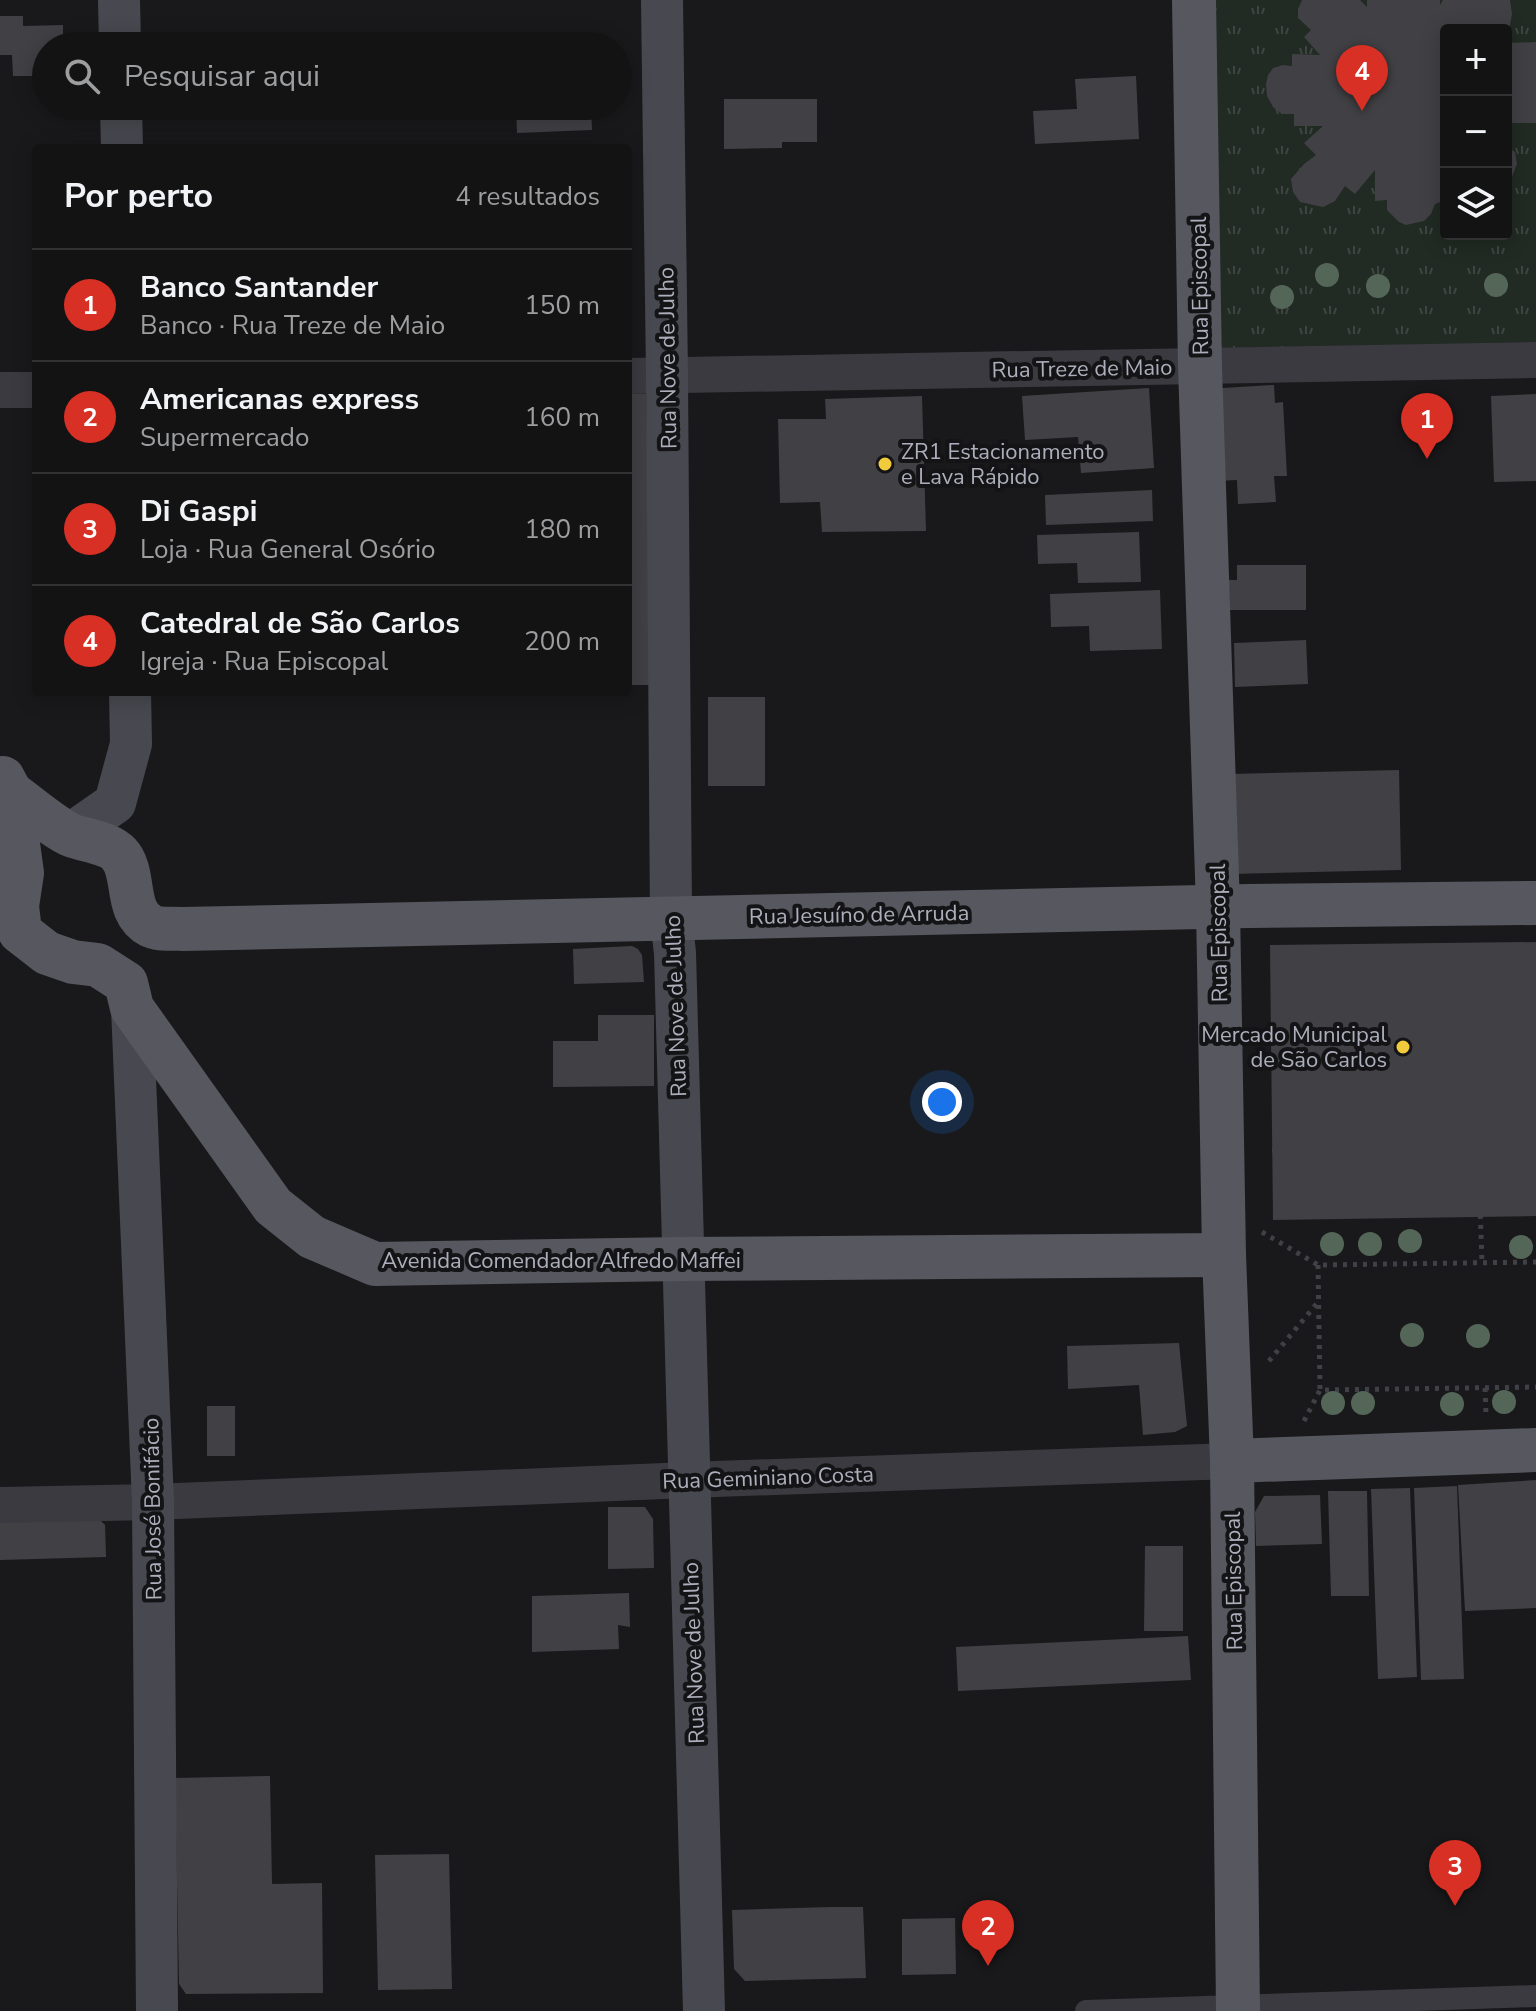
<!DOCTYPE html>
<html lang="pt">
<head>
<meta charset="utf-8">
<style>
  :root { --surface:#131314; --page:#202022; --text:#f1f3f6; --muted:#9d9ea0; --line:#323234; --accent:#d93025 }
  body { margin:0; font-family:"Nunito Sans",sans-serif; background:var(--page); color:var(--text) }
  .controls { position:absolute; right:24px; top:24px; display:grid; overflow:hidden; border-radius:8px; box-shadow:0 4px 20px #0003 }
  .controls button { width:72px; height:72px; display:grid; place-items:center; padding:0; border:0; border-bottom:2px solid var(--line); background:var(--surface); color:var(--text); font:40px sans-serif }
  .you { position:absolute; left:942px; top:1102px; width:28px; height:28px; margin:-20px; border:6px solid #fff; border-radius:50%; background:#1a73e8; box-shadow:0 0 0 12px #1a73e833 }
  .badge { display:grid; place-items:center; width:52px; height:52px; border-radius:50%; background:var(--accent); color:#fff; font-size:26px; font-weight:700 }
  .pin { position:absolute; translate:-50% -66px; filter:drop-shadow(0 2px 4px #0008) }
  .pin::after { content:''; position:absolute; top:42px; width:28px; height:24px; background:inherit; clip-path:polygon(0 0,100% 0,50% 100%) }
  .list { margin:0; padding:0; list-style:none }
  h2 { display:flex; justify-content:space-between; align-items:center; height:104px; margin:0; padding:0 32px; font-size:34px }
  h2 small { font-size:26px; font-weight:400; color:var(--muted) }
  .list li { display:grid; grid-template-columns:52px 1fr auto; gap:24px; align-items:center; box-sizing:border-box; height:112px; padding:0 32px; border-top:2px solid var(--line) }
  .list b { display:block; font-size:30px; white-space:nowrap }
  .list p { margin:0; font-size:26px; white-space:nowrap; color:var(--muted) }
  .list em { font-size:26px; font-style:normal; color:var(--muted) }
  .icon { flex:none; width:44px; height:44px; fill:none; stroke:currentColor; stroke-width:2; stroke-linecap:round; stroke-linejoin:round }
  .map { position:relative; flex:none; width:1536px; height:2011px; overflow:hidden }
  .search { position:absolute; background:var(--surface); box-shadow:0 4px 20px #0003; left:32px; top:32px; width:600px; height:88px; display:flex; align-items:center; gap:20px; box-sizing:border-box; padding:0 28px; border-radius:44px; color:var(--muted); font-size:30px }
  .panel { position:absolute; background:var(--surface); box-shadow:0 4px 20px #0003; left:32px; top:144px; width:600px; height:552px; border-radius:8px }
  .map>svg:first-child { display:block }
</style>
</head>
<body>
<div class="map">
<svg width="1536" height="2011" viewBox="0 0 1536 2011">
  <defs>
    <pattern id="park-tufts" width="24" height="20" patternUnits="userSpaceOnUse" patternTransform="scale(2)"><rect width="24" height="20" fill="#212a23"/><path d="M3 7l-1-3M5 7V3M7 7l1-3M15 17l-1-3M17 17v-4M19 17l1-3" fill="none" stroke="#3f4641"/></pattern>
  </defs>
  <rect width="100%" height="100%" fill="#19191b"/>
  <path fill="url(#park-tufts)" fill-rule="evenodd" d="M1210 0H1536V345L1215 349ZM1446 30H1506V234H1446Z"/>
  <g fill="#414145">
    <path d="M1302 0H1360L1367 7V0H1440V5L1443 0H1510L1512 14 1509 30 1506 35V30H1446L1445 200 1435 204 1431 214 1424 221 1406 225 1399 222 1387 210V200L1375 201V170L1355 194 1345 186 1335 201 1323 207 1300 202 1293 192 1291 179 1304 164 1316 155 1304 143 1323 126H1294V114H1282L1273 107 1267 96 1266 84 1268 75 1273 68 1283 65 1292 66V54L1320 55 1304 37 1311 30 1298 18V9Z"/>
    <path d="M0 16H23V26L63 25V46H46V76H13L12 55H0Z"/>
    <path d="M1536 42V123H1506V43Z"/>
    <path d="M1136 76 1139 139 1035 144 1033 111 1077 109 1075 79Z"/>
    <path d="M724 99H817V142H782V148L724 149Z"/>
    <path d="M516 106H591L592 130 517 133Z"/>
    <path d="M1506 146 1515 152 1517 164 1511 179 1506 184Z"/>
    <path d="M1274 385 1275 403 1283 402 1287 476H1274L1276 502 1238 504 1237 480 1215 481 1211 399 1223 388Z"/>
    <path d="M1149 388 1154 468 1081 473 1078 437 1025 440 1022 396Z"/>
    <path d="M628 394H646L653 685H628Z"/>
    <path d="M1536 394V481L1494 482 1491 396Z"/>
    <path d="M922 396 926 531 822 532 820 502 780 503 778 419H826L825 399Z"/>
    <path d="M1152 490 1153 521 1046 525 1045 495Z"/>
    <path d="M1139 532 1141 582 1078 583 1077 563 1038 564 1037 535Z"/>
    <path d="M1237 565H1306V610H1228L1218 580H1237Z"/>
    <path d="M1160 590 1162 649 1090 651 1089 626 1051 627 1050 594Z"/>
    <path d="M1306 640 1308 684 1235 687 1234 643Z"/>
    <rect x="708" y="697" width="57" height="89"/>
    <path d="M1399 770 1401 870 1231 874 1229 774Z"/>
    <path d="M1536 942V1216L1273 1220 1270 945Z"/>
    <path d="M632 946 638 949 642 955 644 982 574 984 573 949Z"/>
    <path d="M598 1015H654V1086L553 1087V1041H598Z"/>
    <path d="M1179 1343 1187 1426 1175 1432 1143 1435 1139 1385 1068 1389 1067 1346Z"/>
    <rect x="207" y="1406" width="28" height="50"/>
    <path d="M1536 1480V1608L1465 1611 1458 1485Z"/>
    <path d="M1457 1486 1464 1679 1421 1680 1414 1488Z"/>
    <path d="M1410 1488 1417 1677 1378 1679 1371 1489Z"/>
    <path d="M1328 1491H1367L1369 1596H1331Z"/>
    <path d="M1320 1495 1322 1544 1256 1546 1255 1512 1264 1496Z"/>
    <path d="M608 1507H645L653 1519 654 1568 608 1569Z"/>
    <path d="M95 1515 105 1525 106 1557 0 1560V1517Z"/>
    <path d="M1145 1546H1183V1631H1144Z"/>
    <path d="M629 1593 630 1627 618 1625 619 1649 532 1652V1596Z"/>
    <path d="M1188 1636 1191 1680 958 1691 956 1647Z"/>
    <path d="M270 1776 272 1884 322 1883 323 1993 186 1994 179 1984 175 1778Z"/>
    <path d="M449 1854 452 1989 378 1990 375 1855Z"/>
    <path d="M831 1907H863L866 1978 745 1981 734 1969 732 1910Z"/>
    <path d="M955 1918 956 1974 902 1975V1919Z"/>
  </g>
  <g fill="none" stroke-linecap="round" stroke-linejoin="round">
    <g stroke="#404147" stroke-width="5" stroke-dasharray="4 6" stroke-linecap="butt">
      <path d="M1536 1004 1300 1009 1305 1197 1536 1191"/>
      <path d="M1473 1005 1482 1263"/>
      <path d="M1393 1007 1396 1194"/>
      <path d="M1272 1150 1304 1149"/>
      <path d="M1262 1232 1318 1265 1536 1262"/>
      <path d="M1318 1265 1320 1390 1536 1387"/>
      <path d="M1269 1361 1319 1301"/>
      <path d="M1485 1388 1486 1415"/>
      <path d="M1304 1421 1320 1390"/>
    </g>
    <path stroke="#3a3a40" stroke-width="22" d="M1086 2011 1536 1996"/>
    <g stroke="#3a3a40" stroke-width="36">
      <path d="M628 376 1536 360"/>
      <path d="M0 390H36"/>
      <path d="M0 1505 153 1502 688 1480 1232 1461"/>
    </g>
    <g stroke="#484950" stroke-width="42">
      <path d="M119 0 120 46"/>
      <path d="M662 0 667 375 671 918 675 953 704 2011"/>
      <path d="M121 106 122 148"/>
      <path d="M69 835 115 803 131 744 130 692"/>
      <path d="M132 1008 153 1502 157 2011"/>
    </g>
    <g stroke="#56575f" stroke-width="44">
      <path d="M1194 0 1200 367 1218 907 1224 1255 1232 1461 1238 2011"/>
      <path d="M3 778 11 793 22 873 17 906 20 932 47 953 73 962 98 965 126 983 132 1008 273 1206 312 1237 375 1264 682 1259 1224 1255"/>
      <path d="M11 793C27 804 57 830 73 836 86 840 111 844 119 854 137 873 123 912 151 926 158 930 173 928 182 929L1249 906 1536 903"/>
      <path d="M1232 1461 1536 1450"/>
    </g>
  </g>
  <g fill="#536658">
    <circle cx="1327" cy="275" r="12"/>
    <circle cx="1496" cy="285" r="12"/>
    <circle cx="1378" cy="286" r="12"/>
    <circle cx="1282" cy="297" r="12"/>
    <circle cx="1410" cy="1241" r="12"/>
    <circle cx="1332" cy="1244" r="12"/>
    <circle cx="1370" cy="1244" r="12"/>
    <circle cx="1521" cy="1247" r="12"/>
    <circle cx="1412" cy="1335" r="12"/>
    <circle cx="1478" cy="1336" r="12"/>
    <circle cx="1504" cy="1402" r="12"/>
    <circle cx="1333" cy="1403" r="12"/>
    <circle cx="1363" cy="1403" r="12"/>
    <circle cx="1452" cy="1404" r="12"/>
  </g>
  <g fill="#f1cb3b" stroke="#141416" stroke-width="3">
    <circle cx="885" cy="464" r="8"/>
    <circle cx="1403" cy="1047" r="8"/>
  </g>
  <g text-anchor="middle" stroke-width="8" stroke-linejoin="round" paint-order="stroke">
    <g font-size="22" fill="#acaebb" stroke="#141416">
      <text transform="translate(1199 286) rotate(-91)" y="8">Rua Episcopal</text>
      <text transform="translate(667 358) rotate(-91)" y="8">Rua Nove de Julho</text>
      <text transform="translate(1082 368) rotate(-1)" y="8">Rua Treze de Maio</text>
      <text transform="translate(859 914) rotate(-1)" y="8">Rua Jesuíno de Arruda</text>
      <text transform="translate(1218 933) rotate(-91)" y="8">Rua Episcopal</text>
      <text transform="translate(675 1006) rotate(-92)" y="8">Rua Nove de Julho</text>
      <text x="561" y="1268">Avenida Comendador Alfredo Maffei</text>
      <text transform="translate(768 1477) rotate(-2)" y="8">Rua Geminiano Costa</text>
      <text transform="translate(152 1509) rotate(-91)" y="8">Rua José Bonifácio</text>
      <text transform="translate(1233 1581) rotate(-91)" y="8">Rua Episcopal</text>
      <text transform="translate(693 1653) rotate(-92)" y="8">Rua Nove de Julho</text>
    </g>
    <g font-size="22" fill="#acaebb" stroke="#141416" text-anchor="start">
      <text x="901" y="459">ZR1 Estacionamento<tspan x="901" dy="25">e Lava Rápido</tspan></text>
      <text x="1387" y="1042" text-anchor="end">Mercado Municipal<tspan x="1387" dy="25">de São Carlos</tspan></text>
    </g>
  </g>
</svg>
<div class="controls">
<button>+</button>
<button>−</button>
<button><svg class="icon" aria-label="layers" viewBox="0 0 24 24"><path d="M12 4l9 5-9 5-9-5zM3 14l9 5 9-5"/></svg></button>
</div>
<div class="you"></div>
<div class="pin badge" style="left:1427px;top:459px">1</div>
<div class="pin badge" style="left:988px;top:1966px">2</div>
<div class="pin badge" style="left:1455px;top:1906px">3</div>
<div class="pin badge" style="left:1362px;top:111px">4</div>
<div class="search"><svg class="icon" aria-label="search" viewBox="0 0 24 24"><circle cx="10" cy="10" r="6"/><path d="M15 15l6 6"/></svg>Pesquisar aqui</div>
<section class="panel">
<h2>Por perto<small>4 resultados</small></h2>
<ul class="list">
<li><span class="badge">1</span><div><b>Banco Santander</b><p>Banco · Rua Treze de Maio</p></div><em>150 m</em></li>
<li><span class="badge">2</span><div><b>Americanas express</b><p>Supermercado</p></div><em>160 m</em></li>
<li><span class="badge">3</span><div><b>Di Gaspi</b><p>Loja · Rua General Osório</p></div><em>180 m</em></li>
<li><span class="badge">4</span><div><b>Catedral de São Carlos</b><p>Igreja · Rua Episcopal</p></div><em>200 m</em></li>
</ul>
</section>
</div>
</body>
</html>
